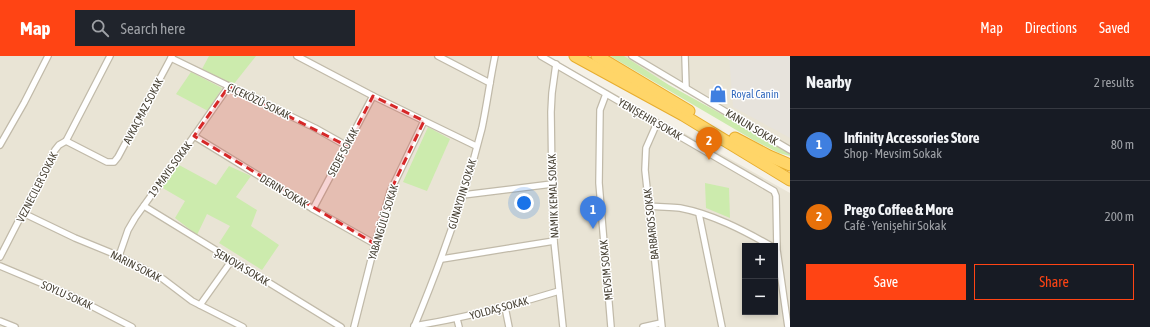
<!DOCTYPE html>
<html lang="en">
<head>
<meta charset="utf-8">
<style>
  :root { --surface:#171b24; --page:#20242c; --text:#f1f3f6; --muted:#9ea1a6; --line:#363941; --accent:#ff4414 }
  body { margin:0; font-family:"Asap Condensed",sans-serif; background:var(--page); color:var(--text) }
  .controls { position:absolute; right:12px; bottom:12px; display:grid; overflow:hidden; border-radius:0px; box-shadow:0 2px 6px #0003 }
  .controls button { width:36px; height:36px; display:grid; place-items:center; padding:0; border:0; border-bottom:1px solid var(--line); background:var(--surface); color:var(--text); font:20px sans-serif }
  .you { position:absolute; left:524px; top:147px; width:14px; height:14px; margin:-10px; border:3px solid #fff; border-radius:50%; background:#1a73e8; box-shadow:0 0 0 6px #1a73e833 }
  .badge { display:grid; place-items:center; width:26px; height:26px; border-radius:50%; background:var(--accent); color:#fff; font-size:13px; font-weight:700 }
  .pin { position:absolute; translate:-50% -33px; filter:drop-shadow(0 1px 2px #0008) }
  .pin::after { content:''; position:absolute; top:21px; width:14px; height:12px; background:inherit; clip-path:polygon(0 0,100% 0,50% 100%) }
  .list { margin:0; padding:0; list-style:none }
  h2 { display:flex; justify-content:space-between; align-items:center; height:52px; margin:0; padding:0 16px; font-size:17px }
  h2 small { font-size:13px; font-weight:400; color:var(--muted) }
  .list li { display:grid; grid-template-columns:26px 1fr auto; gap:12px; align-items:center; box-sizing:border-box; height:72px; padding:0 16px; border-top:1px solid var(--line) }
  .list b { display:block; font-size:15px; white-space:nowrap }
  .list p { margin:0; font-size:13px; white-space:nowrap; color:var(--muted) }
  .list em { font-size:13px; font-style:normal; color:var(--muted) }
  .actions { display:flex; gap:8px; padding:12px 16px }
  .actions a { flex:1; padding:9px 0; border:1px solid var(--accent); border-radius:0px; text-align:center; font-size:14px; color:var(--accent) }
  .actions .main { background:var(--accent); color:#fff }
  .icon { flex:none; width:22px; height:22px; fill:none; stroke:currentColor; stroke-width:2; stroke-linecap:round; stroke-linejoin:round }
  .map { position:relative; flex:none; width:790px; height:271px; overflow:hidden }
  header { display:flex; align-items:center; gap:24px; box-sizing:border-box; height:56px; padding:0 20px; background:var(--accent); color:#fff }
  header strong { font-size:19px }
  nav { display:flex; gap:22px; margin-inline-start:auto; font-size:14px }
  .search { width:280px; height:36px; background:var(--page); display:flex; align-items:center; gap:10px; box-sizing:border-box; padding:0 14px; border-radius:0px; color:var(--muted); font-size:15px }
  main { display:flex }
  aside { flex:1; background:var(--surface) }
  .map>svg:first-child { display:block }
</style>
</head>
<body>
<header>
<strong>Map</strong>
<div class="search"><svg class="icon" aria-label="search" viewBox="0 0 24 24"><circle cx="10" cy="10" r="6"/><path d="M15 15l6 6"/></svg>Search here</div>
<nav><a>Map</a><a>Directions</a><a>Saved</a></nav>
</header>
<main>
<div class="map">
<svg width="790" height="271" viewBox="0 0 790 271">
  <rect width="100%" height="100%" fill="#f5f1e7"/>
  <g fill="#e9e4d5" fill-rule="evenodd">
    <path d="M0 0H548L790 137V271H0ZM745 190H775V256H745Z"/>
    <path d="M611 0H790V92L750 65Z"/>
  </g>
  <path fill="#e7e3dc" d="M729 0H790V82L733 51Z"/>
  <g fill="#ccebad">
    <path d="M209 0H256L233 29 202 13Z"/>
    <path d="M610 0H624L669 29 790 96V100L779 97 755 85Z"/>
    <path d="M191 16 222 32 208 55 176 38Z"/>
    <path d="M428 71 450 83 427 135 403 126Z"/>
    <path d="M179 109 216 129 229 110 251 120 236 141 257 154 251 170 279 189 262 214 219 187 230 170 207 158 197 179 175 162 185 145 161 131Z"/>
    <path d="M705 127 729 132 730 162 706 152Z"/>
  </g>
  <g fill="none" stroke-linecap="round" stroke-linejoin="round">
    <g stroke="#c1baa9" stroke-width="8">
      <g id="street">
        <path d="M297 0 373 40 476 90"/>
        <path d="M438 0 490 27"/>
        <path d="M541 0 774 135 776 140 777 194 788 271"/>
        <path d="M632 0 790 94"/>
        <path d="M685 0 686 32"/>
        <path d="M171 2 315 72 347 90"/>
        <path d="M556 8 552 37 551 56 552 128 554 185 563 271"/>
        <path d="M606 38 600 54 599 127 611 271"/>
        <path d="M657 67 646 92 645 114 662 271"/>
        <path d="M194 80 313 153 375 188"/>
        <path d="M66 85 107 106H114L118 101 172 0"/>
        <path d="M0 89 24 47 48 0"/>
        <path d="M463 139 552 128"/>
        <path d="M144 150 341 271"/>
        <path d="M649 150C659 151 670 151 680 152 712 158 743 174 771 190"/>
        <path d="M313 153 373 40"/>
        <path d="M23 157 75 182 119 200 163 223 192 245 243 271"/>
        <path d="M699 158 722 271"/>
        <path d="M119 200 128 174 135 162 194 80 229 30"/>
        <path d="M0 201 55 94 59 89 66 85 110 0"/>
        <path d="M442 203 554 185"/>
        <path d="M0 210 74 241 132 271"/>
        <path d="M200 249 232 204"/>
        <path d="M505 251 509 271"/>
        <path d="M457 263 459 271"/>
        <path d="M0 265 15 271"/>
        <path d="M414 270C464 262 510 250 559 235"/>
        <path d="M354 271 375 188 390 136 424 65"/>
        <path d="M414 271C441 206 465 140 482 72 487 48 490 24 495 0"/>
        <path d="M643 271 661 267"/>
      </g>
    </g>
    <g stroke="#e7ad2e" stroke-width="13">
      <g id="highway">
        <path d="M575 0 683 59 790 124"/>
        <path d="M597 0 689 55"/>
        <path d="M735 82 769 100 790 109"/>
      </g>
    </g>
    <use href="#street" stroke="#fff" stroke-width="5.5"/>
    <use href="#highway" stroke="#ffd568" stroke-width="11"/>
  </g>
  <path fill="#d62828" fill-opacity="0.2" stroke="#d62828" stroke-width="3" stroke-dasharray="8 5" stroke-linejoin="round" d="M229 30 347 90 373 40 424 65 390 136 375 188 194 80Z"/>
  <defs>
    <g id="shop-bare" transform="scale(1.38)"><path d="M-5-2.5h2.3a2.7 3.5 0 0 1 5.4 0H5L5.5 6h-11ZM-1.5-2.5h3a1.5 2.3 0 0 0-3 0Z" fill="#3f7fe0" stroke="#fff" stroke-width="2.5" paint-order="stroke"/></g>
  </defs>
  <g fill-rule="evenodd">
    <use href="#shop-bare" x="718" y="38"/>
  </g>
  <g text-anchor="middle" stroke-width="3" stroke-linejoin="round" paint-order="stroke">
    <g font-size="11" fill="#366cbe" stroke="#fff" text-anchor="start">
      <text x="731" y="42">Royal Canin</text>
    </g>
    <g font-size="11" fill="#484235" stroke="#fff">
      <text transform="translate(259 45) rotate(26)" y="4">ÇIÇEKÖZÜ SOKAK</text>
      <text transform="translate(143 55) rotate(-62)" y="4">AVKAÇMAZ SOKAK</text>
      <text transform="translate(650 63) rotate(30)" y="4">YENIŞEHIR SOKAK</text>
      <text transform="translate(752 71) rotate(31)" y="4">KANUN SOKAK</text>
      <text transform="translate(343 96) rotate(-62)" y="4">SEDEF SOKAK</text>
      <text transform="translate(170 113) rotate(-54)" y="4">19 MAYIS SOKAK</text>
      <text transform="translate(37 131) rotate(-63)" y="4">VEZNECILER SOKAK</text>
      <text transform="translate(284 135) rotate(31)" y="4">DERIN SOKAK</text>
      <text transform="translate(462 138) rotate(-73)" y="4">GÜNAYDIN SOKAK</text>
      <text transform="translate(553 140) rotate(-92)" y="4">NAMIK KEMAL SOKAK</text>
      <text transform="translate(383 166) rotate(-73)" y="4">YABANGÜLÜ SOKAK</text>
      <text transform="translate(651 168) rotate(-96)" y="4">BARBAROS SOKAK</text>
      <text transform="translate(136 210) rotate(27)" y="4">NARIN SOKAK</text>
      <text transform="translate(242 211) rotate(31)" y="4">ŞENOVA SOKAK</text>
      <text transform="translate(606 214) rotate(-95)" y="4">MEVSIM SOKAK</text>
      <text transform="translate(67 239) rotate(24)" y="4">SOYLU SOKAK</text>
      <text transform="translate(499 252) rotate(-15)" y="4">YOLDAŞ SOKAK</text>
    </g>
  </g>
</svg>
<div class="controls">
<button>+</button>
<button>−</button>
</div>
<div class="you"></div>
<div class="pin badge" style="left:593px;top:173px;background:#3f7fe0">1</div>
<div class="pin badge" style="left:709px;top:104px;background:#e8710a">2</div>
</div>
<aside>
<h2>Nearby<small>2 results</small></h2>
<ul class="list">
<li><span class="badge" style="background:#3f7fe0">1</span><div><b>Infinity Accessories Store</b><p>Shop · Mevsim Sokak</p></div><em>80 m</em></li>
<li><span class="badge" style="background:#e8710a">2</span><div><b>Prego Coffee &amp; More</b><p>Café · Yenişehir Sokak</p></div><em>200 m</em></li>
</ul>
<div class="actions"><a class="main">Save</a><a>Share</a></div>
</aside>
</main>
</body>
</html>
